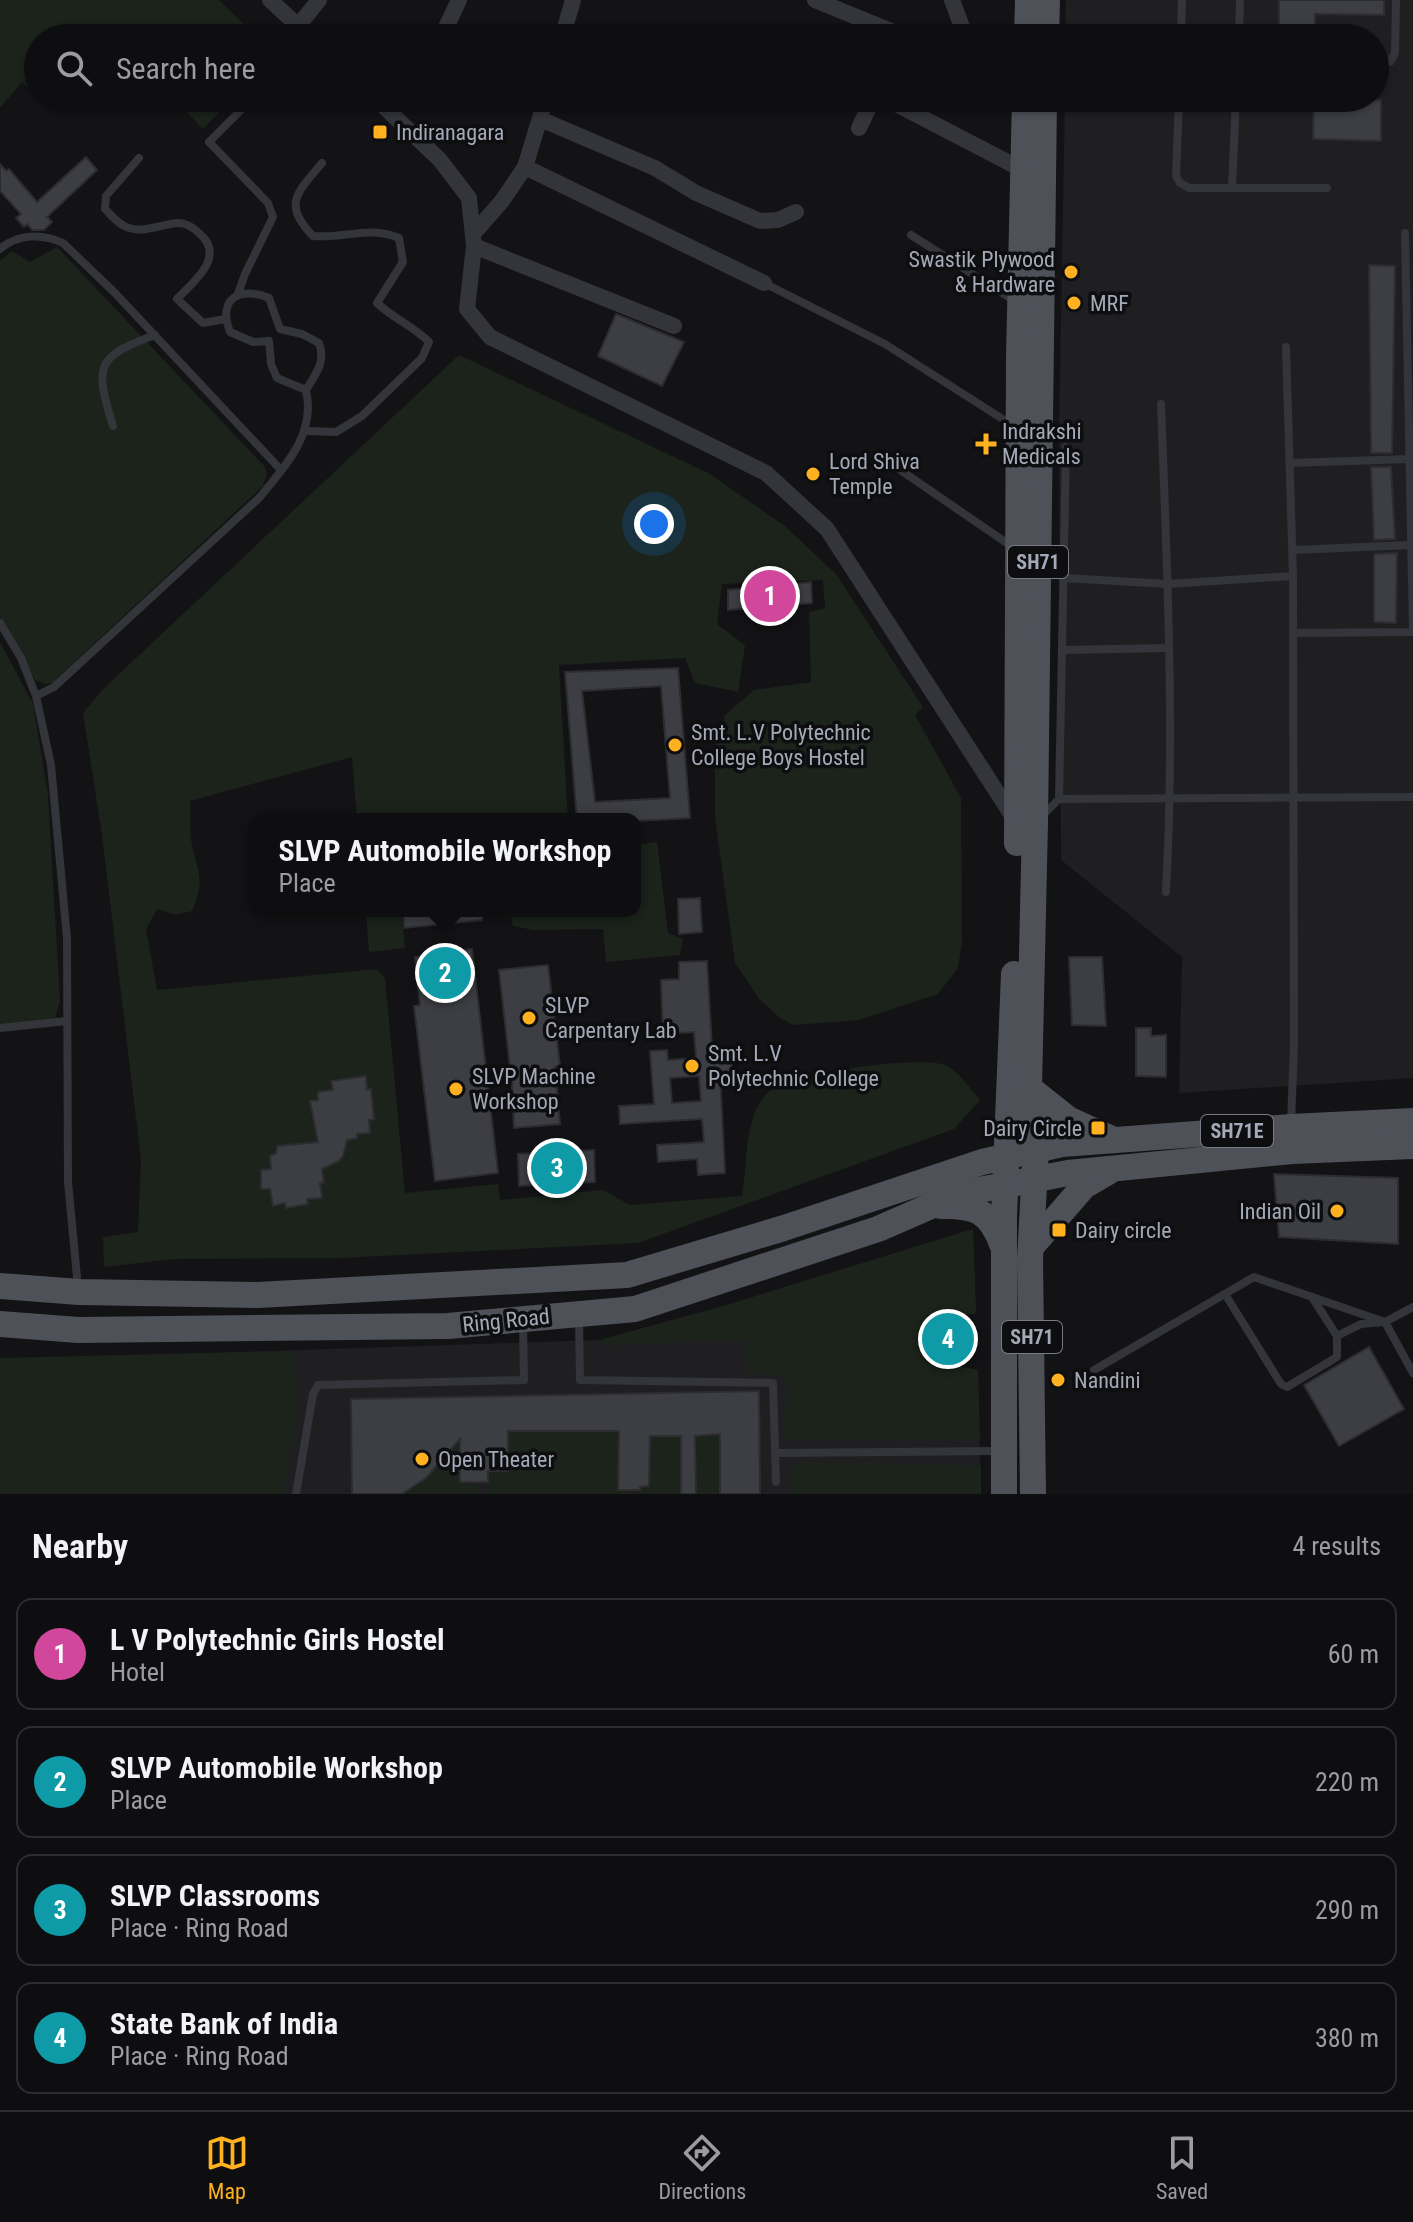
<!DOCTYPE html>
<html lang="en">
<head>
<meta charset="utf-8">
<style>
  :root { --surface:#0e0e10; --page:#171719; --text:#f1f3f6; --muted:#9b9c9f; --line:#2e2e30; --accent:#ffb120 }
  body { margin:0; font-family:"Roboto Condensed",sans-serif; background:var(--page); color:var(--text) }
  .you { position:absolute; left:654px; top:524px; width:28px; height:28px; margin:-20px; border:6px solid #fff; border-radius:50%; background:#1a73e8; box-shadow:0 0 0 12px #1a73e833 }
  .badge { display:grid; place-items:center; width:52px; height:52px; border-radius:50%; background:var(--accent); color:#fff; font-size:26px; font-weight:700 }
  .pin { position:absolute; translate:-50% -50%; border:4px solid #fff; box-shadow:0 2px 8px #0006 }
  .popup { position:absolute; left:249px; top:813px; width:392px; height:104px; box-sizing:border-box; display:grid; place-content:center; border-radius:16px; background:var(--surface); filter:drop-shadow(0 2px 6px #0005); font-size:26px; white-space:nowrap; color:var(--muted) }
  .popup b { font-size:30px; color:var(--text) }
  .popup::after { content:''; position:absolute; left:50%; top:100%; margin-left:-16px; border:16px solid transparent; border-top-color:var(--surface) }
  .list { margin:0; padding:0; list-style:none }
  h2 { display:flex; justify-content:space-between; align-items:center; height:104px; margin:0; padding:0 32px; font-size:34px }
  h2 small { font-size:26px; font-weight:400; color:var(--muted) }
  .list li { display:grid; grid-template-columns:52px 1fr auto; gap:24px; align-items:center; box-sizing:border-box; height:112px; margin:0 16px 16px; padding:0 16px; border:2px solid var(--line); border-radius:16px }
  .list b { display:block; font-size:30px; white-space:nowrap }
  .list p { margin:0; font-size:26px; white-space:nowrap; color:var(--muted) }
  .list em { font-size:26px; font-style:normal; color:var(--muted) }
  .icon { flex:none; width:44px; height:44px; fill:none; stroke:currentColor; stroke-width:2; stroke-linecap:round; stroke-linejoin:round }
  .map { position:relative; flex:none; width:1413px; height:1494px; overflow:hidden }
  .search { position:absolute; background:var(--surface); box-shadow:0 2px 6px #0004; left:24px; right:24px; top:24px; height:88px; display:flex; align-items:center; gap:20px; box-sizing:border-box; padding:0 28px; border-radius:44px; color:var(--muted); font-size:30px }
  .sheet { height:616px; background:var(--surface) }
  nav { display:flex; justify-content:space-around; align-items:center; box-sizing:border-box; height:112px; border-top:2px solid var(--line); background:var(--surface); font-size:22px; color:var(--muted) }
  nav a { display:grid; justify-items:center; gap:4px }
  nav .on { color:var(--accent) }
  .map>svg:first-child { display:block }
</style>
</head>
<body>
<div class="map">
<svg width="1413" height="1494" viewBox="0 0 1413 1494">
  <rect width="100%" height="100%" fill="#131315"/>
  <g fill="#1f1f22">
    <path d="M1066 0H1413V1078L1179 1093 1182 957 1061 860 1059 430 1065 98H1375V38H1065Z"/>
    <path d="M973 1229 976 1314 926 1315 925 1360 978 1370 981 1494H0V1360L600 1340 730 1304Z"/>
  </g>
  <g fill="#1b231b">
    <path d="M0 0H219L258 38H38V97L22 82 0 108Z"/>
    <path d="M173 98H233L203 129Z"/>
    <path d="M57 247 265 467 267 473 263 486 52 683 45 684 35 680 0 617V261L12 251 30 262Z"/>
    <path d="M459 355 710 474 786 527 836 574 923 707 915 715 961 798 962 942 958 968 938 994 859 1020 794 1025 780 1018 760 1000 735 963 715 818V749L725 715 754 690 811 682 809 612 825 608 823 580 722 584 717 624 745 645 738 692 695 683 685 658 559 665 568 819H357L352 757 190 801C191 815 189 831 192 845 199 875 205 882 192 911L175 915 157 909 146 929 157 990 377 969 385 978 405 1193 498 1184 500 1200 603 1190 630 1205 742 1196C748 1163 743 1123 765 1095 783 1073 918 1055 945 1065 959 1071 971 1090 980 1100L954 1129 638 1243 340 1258 174 1259 104 1267 103 1237 138 1232 141 1160 102 835 83 713 103 689Z"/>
    <path d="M0 642 33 704 48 795 60 1000 55 1019 0 1027Z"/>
    <path d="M657 842 668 933 683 939 680 955 606 962 603 929 533 930 513 926 510 911H635V845Z"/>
    <path d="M366 911H401L405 948 369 952Z"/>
    <path d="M973 1229 976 1314 926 1315 925 1360 978 1370 980 1440H785L787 1382 780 1375 748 1374 746 1340 602 1345 600 1340 730 1304Z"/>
    <path d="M292 1351 298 1405 283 1494H0V1358Z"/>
    <path d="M508 1431H619L618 1490H632V1494H488V1471L508 1470Z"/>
    <path d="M720 1434V1482L727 1491 718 1494H696L695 1436Z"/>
    <path d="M460 1436V1482H478V1494H397Z"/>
    <path d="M650 1436H681V1494H640V1487L649 1486Z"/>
    <path d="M798 1463H880L981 1466V1494H791V1467Z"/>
  </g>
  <g fill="#3c3e43" stroke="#2d2d31" stroke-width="2" fill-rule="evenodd">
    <path d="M1279 0H1384V15L1315 14V38H1279Z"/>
    <path d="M1314 98 1381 100V141L1313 139Z"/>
    <path d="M86 157 97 170 47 217 52 222 44 230H32L27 224 24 227 16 218 21 214 0 191V164L6 171 9 169 37 202Z"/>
    <path d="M1369 265 1395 266 1392 453H1371Z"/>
    <path d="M616 314 684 342 662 386 598 356Z"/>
    <path d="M1371 467H1391L1395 539 1374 540Z"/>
    <path d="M1397 553 1396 623 1374 622V554Z"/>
    <path d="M811 582 812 603 728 610V590Z"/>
    <path d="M678 668 690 818 635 821 577 819 565 672ZM661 686 670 798 595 802 582 691Z"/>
    <path d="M700 898 702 932 679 934 678 899Z"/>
    <path d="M403 911H482V920L404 928Z"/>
    <path d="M472 949 498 1173 435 1181 414 1006 420 1005 415 957Z"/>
    <path d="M1069 957H1102L1106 1026 1072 1025Z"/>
    <path d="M707 961 712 1048 731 1047 732 1073 720 1074 725 1173 698 1175 697 1159 658 1162 657 1145 704 1142 702 1119 620 1124 619 1106 654 1104 650 1051 667 1050 668 1060 696 1058 694 1032 663 1034 661 980 679 979V962ZM699 1076 701 1101 672 1103 670 1078Z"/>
    <path d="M548 965 560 1066 555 1067 560 1124 514 1128 512 1085 499 970Z"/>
    <path d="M1136 1028H1151V1036L1166 1035V1077L1136 1076Z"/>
    <path d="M366 1076 367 1090 371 1089 374 1119 369 1120 370 1133 357 1134V1138L347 1140 343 1156 339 1161 322 1169 324 1183H320L322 1198 307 1199 308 1204 286 1208 285 1203 273 1206 270 1189H261V1170L271 1169 270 1156 276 1153 277 1146 318 1142 310 1101 318 1100V1092L333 1090 331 1081Z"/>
    <path d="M594 1150 595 1182 519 1186 518 1154Z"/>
    <path d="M1274 1174 1398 1178V1244L1279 1237Z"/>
    <path d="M946 1319 967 1320 965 1355 931 1351V1327H945Z"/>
    <path d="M1369 1347 1404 1409 1339 1446 1304 1385Z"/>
    <path d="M759 1391 760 1494H720V1434L695 1436 696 1494H681V1436H650L649 1486 640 1487V1490H618L619 1431H508V1471H488V1482H460V1439L426 1478 402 1494H352L351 1399Z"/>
  </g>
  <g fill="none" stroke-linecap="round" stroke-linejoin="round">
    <g stroke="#33353a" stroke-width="8">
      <path d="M1181 38 1182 0"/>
      <path d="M1239 38 1240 0"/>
      <path d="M1375 67 1390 62 1395 53 1396 0"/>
      <path d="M1179 98 1176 176 1180 183 1189 188H1327"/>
      <path d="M139 158 106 196 105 209C112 216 119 225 129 228 145 233 162 224 178 223 186 223 194 228 200 234 226 257 194 281 177 299L203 323 225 319"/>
      <path d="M1232 188 1236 98"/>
      <path d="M911 235 1015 301"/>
      <path d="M0 249C17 234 42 233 63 243L115 293 281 470"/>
      <path d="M764 283 885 344 1015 427"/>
      <path d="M238 294 245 274 273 217 268 203 209 142 253 98"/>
      <path d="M1286 347 1293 576 1294 1045 1291 1122"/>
      <path d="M1161 404C1167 566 1175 729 1166 892"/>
      <path d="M113 426C95 367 94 357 155 335"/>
      <path d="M306 431 336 432 362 416 422 358 429 342C413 326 394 319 377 303L403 262 399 238C370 225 344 239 313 236 282 204 297 193 322 163"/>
      <path d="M1290 463 1409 459"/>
      <path d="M893 465 1014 548"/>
      <path d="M1293 550 1411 545"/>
      <path d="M1064 578 1168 584 1293 576"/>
      <path d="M0 623 21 658 36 696 51 765 67 938 68 1182 78 1288"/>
      <path d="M1293 633 1413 632 1405 233"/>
      <path d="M1062 650 1169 648"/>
      <path d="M36 696 54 687 259 498C286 465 316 434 306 390 316 373 326 363 319 343L302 334 280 329 269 298C240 286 217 298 230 332L253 342 269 341 271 364 277 378 306 390"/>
      <path d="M1059 799 1066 447"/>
      <path d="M1041 817 1059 799 1413 797"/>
      <path d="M0 1028 67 1021"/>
      <path d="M1225 1294 1281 1384 1287 1387 1337 1357V1336L1361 1324 1385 1322 1413 1373"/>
      <path d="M1312 1297 1337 1336"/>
      <path d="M579 1318 580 1380 773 1383 776 1482"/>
      <path d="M1094 1370 1254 1277 1385 1322 1413 1307"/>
      <path d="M777 1453 1000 1451"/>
      <path d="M296 1494 313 1394 318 1385 524 1380 523 1323"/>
    </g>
    <g stroke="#33353a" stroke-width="16">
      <path d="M270 0 311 38"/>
      <path d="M815 0 908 38"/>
      <path d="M952 0 966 38"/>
      <path d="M298 26 319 0"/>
      <path d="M441 38 459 0"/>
      <path d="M562 38 573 0"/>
      <path d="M375 98 440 160 469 198 474 246 467 309 490 337 766 473 827 529 1015 820"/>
      <path d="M540 119 655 168 696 193 760 221 778 220 796 212"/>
      <path d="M859 128 869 107 879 100 894 103 1021 169"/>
      <path d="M525 167 764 283"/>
      <path d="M473 234 502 201 525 167 546 98"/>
      <path d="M474 246 674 326"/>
    </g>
    <g stroke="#4f5159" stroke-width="26">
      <path d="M1027 38 1028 0"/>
      <path d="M1046 38 1047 0"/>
      <path d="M1017 843 1019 356 1025 98"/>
      <path d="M1029 1088 1068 1119 1110 1138"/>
      <path d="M941 1206C975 1205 990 1211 1002 1244"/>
      <path d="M1031 1247 1084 1186 1108 1172"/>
      <path d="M0 1286 79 1292 258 1295 627 1275 784 1228 982 1162 1062 1144 1291 1127 1413 1121"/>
      <path d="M0 1324 78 1330 448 1326 635 1309 878 1229 949 1198 979 1190 1068 1173 1292 1151 1413 1146"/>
      <path d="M1004 1494V1217L1014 974"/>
      <path d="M1033 1494 1030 1260 1036 1148 1029 1088 1035 822 1044 98"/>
    </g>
  </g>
  <g fill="#ffb120" stroke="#0e0e10" stroke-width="3">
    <rect x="372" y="124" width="16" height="16" rx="4"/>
    <circle cx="1071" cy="272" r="8"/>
    <circle cx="1074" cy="303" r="8"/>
    <path d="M982 432h8v8h8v8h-8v8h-8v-8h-8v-8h8z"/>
    <circle cx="813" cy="474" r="8"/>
    <circle cx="675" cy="745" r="8"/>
    <circle cx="529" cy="1018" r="8"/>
    <circle cx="692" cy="1066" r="8"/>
    <circle cx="456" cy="1089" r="8"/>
    <rect x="1090" y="1120" width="16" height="16" rx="4"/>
    <circle cx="1337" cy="1211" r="8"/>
    <rect x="1051" y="1222" width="16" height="16" rx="4"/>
    <circle cx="1058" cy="1380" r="8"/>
    <circle cx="422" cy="1459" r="8"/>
  </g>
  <g text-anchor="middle" stroke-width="7" stroke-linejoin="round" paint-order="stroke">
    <g fill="#0e0e10" stroke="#767a85" stroke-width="2">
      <rect x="1008" y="546" width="60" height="32" rx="6"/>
      <rect x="1201" y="1115" width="72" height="32" rx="6"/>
      <rect x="1002" y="1321" width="60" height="32" rx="6"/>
    </g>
    <g font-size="20" font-weight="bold" fill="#a3a9b7">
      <text x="1038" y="569">SH71</text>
      <text x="1237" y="1138">SH71E</text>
      <text x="1032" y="1344">SH71</text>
    </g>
    <g font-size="22" fill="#a3a9b7" stroke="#0e0e10" text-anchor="start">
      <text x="396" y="140">Indiranagara</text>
      <text x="1055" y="267" text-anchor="end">Swastik Plywood<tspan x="1055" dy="25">&amp; Hardware</tspan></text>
      <text x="1090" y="311">MRF</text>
      <text x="1002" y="439">Indrakshi<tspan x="1002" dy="25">Medicals</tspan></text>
      <text x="829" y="469">Lord Shiva<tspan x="829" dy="25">Temple</tspan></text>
      <text x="691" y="740">Smt. L.V Polytechnic<tspan x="691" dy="25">College Boys Hostel</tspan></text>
      <text x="545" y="1013">SLVP<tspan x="545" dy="25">Carpentary Lab</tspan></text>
      <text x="708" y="1061">Smt. L.V<tspan x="708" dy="25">Polytechnic College</tspan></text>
      <text x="472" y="1084">SLVP Machine<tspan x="472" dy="25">Workshop</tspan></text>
      <text x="1082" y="1136" text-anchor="end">Dairy Circle</text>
      <text x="1321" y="1219" text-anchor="end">Indian Oil</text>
      <text x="1075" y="1238">Dairy circle</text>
      <text x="1074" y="1388">Nandini</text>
      <text x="438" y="1467">Open Theater</text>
    </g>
    <g font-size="22" fill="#a3a9b7" stroke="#0e0e10">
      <text transform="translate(506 1320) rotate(-6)" y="8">Ring Road</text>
    </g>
  </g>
</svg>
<div class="you"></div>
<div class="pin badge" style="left:770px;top:596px;background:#d1479c">1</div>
<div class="pin badge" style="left:445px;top:973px;background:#0f9aa8">2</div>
<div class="popup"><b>SLVP Automobile Workshop</b>Place</div>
<div class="pin badge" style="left:557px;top:1168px;background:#0f9aa8">3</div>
<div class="pin badge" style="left:948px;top:1339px;background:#0f9aa8">4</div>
<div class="search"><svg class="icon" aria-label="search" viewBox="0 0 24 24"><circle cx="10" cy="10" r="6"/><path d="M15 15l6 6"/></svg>Search here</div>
</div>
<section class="sheet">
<h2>Nearby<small>4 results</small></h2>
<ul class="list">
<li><span class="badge" style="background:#d1479c">1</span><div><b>L V Polytechnic Girls Hostel</b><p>Hotel</p></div><em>60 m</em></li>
<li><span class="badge" style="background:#0f9aa8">2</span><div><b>SLVP Automobile Workshop</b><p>Place</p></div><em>220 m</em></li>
<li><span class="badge" style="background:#0f9aa8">3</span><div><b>SLVP Classrooms</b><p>Place · Ring Road</p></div><em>290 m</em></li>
<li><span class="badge" style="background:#0f9aa8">4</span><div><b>State Bank of India</b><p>Place · Ring Road</p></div><em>380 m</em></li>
</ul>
</section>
<nav>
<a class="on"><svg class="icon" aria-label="map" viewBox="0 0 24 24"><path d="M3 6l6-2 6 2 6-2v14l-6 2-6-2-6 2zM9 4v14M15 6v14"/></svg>Map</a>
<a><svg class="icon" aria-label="directions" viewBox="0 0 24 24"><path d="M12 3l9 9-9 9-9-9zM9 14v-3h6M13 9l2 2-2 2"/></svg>Directions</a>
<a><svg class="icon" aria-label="saved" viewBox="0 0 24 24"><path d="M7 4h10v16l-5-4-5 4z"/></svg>Saved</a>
</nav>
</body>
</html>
